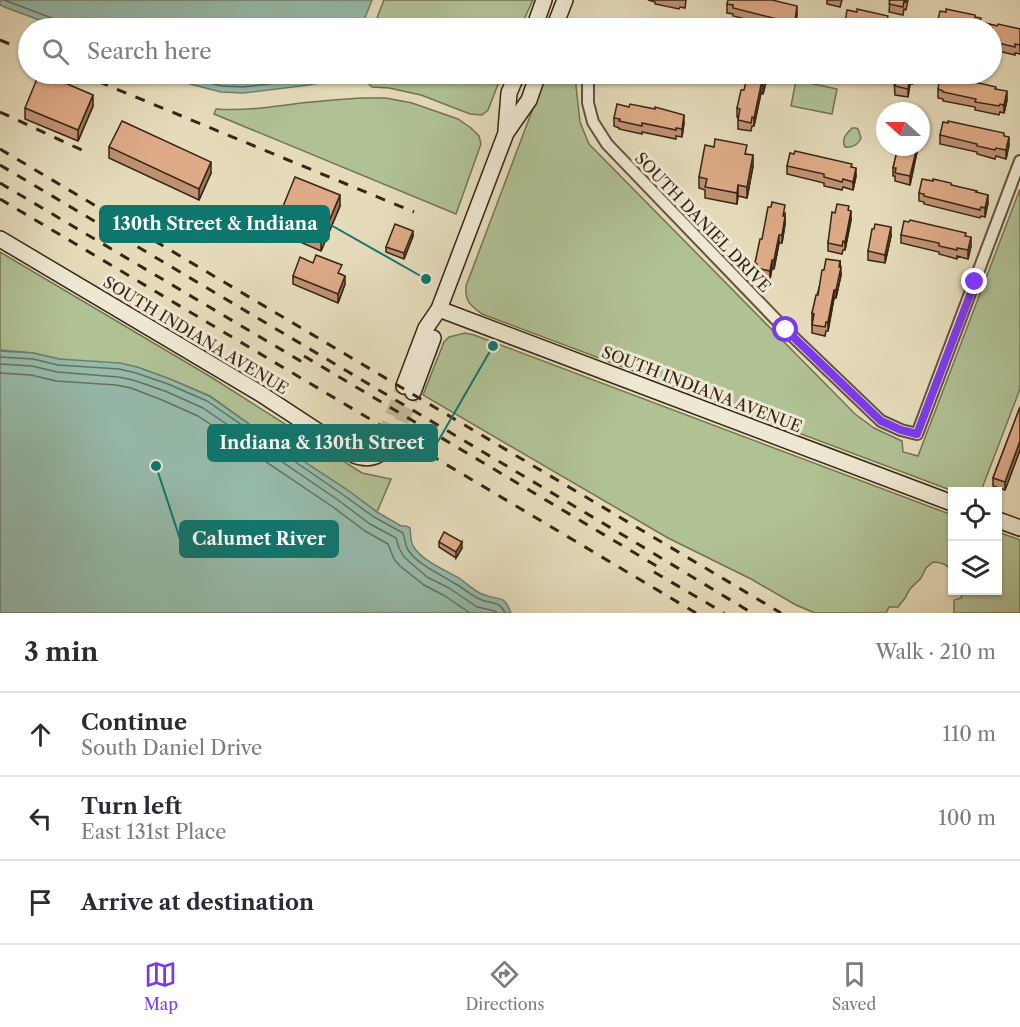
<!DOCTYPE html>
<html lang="en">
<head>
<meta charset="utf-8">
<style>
  :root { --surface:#fff; --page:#f7f7f7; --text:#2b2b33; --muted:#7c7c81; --line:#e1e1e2; --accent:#7c3aed }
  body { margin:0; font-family:"Libre Caslon Text",serif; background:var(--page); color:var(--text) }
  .controls { position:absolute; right:18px; bottom:18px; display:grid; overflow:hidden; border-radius:0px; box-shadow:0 2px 4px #0004 }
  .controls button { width:54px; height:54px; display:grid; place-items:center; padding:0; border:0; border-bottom:2px solid var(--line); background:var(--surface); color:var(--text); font:30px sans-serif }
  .compass { position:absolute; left:876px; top:102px; width:54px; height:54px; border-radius:50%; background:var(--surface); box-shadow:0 2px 4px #0004; rotate:291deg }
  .stop { position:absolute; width:18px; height:18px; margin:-14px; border:4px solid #7c3aed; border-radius:50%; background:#fff }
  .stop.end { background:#7c3aed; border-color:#fff; box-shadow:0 2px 6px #0008 }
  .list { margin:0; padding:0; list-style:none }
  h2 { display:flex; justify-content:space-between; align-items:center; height:78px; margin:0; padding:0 24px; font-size:26px }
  h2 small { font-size:20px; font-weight:400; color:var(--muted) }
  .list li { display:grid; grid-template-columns:39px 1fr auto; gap:18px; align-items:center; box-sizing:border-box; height:84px; padding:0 24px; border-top:2px solid var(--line) }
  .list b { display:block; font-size:22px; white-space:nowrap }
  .list p { margin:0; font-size:20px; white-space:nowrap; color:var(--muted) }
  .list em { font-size:20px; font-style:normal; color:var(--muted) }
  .icon { flex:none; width:33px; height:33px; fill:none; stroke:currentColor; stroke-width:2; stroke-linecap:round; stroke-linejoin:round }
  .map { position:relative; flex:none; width:1020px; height:613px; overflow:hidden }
  .search { position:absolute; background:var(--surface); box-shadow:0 2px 4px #0004; left:18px; right:18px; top:18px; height:66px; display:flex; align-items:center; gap:15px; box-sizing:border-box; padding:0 21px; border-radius:33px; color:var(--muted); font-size:22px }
  .sheet { height:330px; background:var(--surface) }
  nav { display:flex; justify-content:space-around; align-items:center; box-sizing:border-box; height:84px; border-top:2px solid var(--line); background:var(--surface); font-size:16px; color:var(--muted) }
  nav a { display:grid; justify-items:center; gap:3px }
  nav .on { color:var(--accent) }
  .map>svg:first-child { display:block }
</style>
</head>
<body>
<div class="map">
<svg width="1020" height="613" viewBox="0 0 1020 613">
  <rect width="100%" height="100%" fill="#e5dbba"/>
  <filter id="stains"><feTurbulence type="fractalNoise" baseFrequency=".00333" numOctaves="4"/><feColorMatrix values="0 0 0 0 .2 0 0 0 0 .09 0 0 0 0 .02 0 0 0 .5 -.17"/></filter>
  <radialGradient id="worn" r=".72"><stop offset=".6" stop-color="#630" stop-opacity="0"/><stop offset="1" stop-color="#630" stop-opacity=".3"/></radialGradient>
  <g fill="#b0c194" stroke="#737354" stroke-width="1.5">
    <path d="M384 0H533L520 28H373Z"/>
    <path d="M361 74H502L488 110 482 115 470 114 421 95 389 88 372 87 361 77Z"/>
    <path d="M546 74H577L576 86 580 122 589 144 855 414 874 428 902 441 903 452 918 456 1020 189V389L981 491H953L482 314C470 305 465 302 466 286Z"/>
    <path d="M796 80 837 89 832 114 791 106Z"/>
    <path d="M362 98H386L412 103 458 119 471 128 479 136 481 144 456 214 214 114 216 109C245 111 272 107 301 103 321 101 341 99 362 98Z"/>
    <path d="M852 128H856L858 129 861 138C858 145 853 148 845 147 841 139 846 134 852 128Z"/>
    <path d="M0 252 211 377 362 473 391 479 377 512 346 489 277 444 210 396 170 379 137 367 59 359 33 353 0 350Z"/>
    <path d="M465 333 474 335 952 515V572C948 564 941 562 933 562L926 568 921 578 910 589 905 598 898 607H889L886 613H815L796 605 751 579 668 538 423 395 444 342 449 337Z"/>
    <path d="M998 532 1020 540V613H954V600L961 598 962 594 959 591 998 590Z"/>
  </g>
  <g fill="#96bbab" stroke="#707f6f" stroke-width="1.5">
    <path d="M0 0H372L361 28H61L7 8 0 5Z"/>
    <path d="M167 74H343L338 79 309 85 243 93 221 92 190 84Z"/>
    <path d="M0 351 33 353 59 359 120 363 137 367 170 379 209 396 277 444 346 489 377 512 401 526H406L410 528C411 534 410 540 413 546 422 561 445 570 459 578 466 583 474 591 482 594 499 602 503 592 511 613H0Z"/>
  </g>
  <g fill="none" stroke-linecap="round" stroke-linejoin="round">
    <g stroke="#667060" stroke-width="1.5">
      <path d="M4 0 57 20 60 24V28"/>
      <path d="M182 74 192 78 222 86 243 87 308 79 334 74"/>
      <path d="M204 74 223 79 242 80 290 74"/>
      <path d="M0 357 33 359 58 365 119 369 136 373 168 384 207 401 342 494 374 517 403 533C405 538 405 545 408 550 418 565 440 574 454 583 464 588 472 597 482 600 492 604 500 601 505 613"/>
      <path d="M0 364 32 366 57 372 118 377 133 380 165 391 203 408 338 500 370 524 396 538 399 548 404 557 427 577 449 588 477 607 495 611 497 613"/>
      <path d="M0 373 31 375 56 381 116 385 131 388 162 400 198 416 333 507 365 531 388 544 394 559 400 566 424 585 445 596 470 613"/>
    </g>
    <g stroke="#c2b799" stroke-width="15" stroke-dasharray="15 8" stroke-linecap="butt">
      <path d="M384 437 404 386"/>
      <path d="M393 443 413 392"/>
    </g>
    <g stroke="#62523e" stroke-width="14">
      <path id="minor" d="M588 74V103L593 122 607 144 786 330 881 421 901 430 917 434 1020 161"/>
    </g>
    <g stroke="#362514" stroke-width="18">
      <g id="secondary">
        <path d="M534 28 544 0"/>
        <path d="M554 28 565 0"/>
        <path d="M506 130 509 93 517 74"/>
        <path d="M0 239 261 394 354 455C371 462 381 455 393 443"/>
        <path d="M439 309 952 503"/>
        <path d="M404 386 426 328 439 309 506 133 529 100 538 74"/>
        <path d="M413 392 433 338"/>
        <path d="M998 520 1020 528"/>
      </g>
    </g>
    <use href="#minor" stroke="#eee8d2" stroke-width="10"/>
    <use href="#secondary" stroke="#eee8d2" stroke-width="15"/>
    <g stroke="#362514" stroke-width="3" stroke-dasharray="10 10" stroke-linecap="butt">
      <path d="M0 40 28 52"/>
      <path d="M80 74 414 212"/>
      <path d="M0 112 86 152"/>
      <path d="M0 149 781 613"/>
      <path d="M0 165 638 544 752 613"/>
      <path d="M0 183 309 366"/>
      <path d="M0 199 696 613"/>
      <path d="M304 356 665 571"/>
      <path d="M654 572 724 613"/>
    </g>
  </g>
  <g fill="#bf9274" stroke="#362514" stroke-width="1.5">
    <path d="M648 0H686L685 8 680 7 679 9 655 4V2Z"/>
    <path d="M827 0H842L840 7 827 4Z"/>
    <path d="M889 0H908L906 10 904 9 903 15 889 12 890 1Z"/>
    <path d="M727 4 797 14 795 28 790 27V28H783L733 16V14L727 13Z"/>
    <path d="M975 17 981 22 997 26 1020 29V54L1015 53V55L998 51V49L992 48V28H937V24Z"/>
    <path d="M845 23 888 24 887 28H845Z"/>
    <path d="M699 74H730L728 80 717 78V81L699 76Z"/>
    <path d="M768 74 763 94 761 93 754 126H752L751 131 738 129V117H737V108Z"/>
    <path d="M895 74H915L913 84H910L908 97 895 95 894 80Z"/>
    <path d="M970 81 996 89 1007 100 1004 113 1000 112 999 115 975 110V107L943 101V99L938 98V89Z"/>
    <path d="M93 106 78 141 25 119V108Z"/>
    <path d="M614 118 684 123 682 137 676 136V139L642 132V134L619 129V128L614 126Z"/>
    <path d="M940 135 1004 136 1009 145 1006 159 996 156 995 159 977 154V152L940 144Z"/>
    <path d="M109 147 211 173 199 200 109 158Z"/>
    <path d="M898 147H918L910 185 895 181V176H893V168Z"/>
    <path d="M747 154 753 166 747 198 738 196 737 204 705 198V190L699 188V177Z"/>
    <path d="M787 166 852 167 856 176 853 190 843 187 842 190 824 186V183L787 174Z"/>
    <path d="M951 185 976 192 988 203 985 217 981 216 980 218 924 204V202L919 201V193Z"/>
    <path d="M340 206 321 251 277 232V221Z"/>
    <path d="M849 211 851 220 845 250H843L842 254 828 251V243L835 213Z"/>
    <path d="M785 213V224L782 243H779L774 269 772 268 770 279 757 277V272H755V263L762 239Z"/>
    <path d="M901 235 966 236 971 246 968 259 957 256V259L939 254V252L901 243Z"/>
    <path d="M413 236 404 259 386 252V247Z"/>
    <path d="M891 236 885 263 868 260V251Z"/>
    <path d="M840 261 841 275 836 298H834L828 331H826L825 336 812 333V313L824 270Z"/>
    <path d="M341 274 345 284 338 303 293 284V276Z"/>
    <path d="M1020 407V450L1005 490 993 486V478Z"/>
    <path d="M439 542 462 548 456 558 439 547Z"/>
  </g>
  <g fill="#9b775e" stroke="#362514" stroke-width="1.5">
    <path d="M797 6V14L795 28V20Z"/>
    <path d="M766 74H768L763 94V85Z"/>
    <path d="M910 76V84L908 97V89Z"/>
    <path d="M761 85V93L754 126V118Z"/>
    <path d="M1007 91V100L1004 113V105Z"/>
    <path d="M93 95V106L78 141V130Z"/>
    <path d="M684 115V123L682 137V129Z"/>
    <path d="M1009 137V145L1006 159V150Z"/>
    <path d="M917 147H918L910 185V176Z"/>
    <path d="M753 155V166L747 198V187Z"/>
    <path d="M211 162V173L199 200V189Z"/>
    <path d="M856 168V176L853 190V182Z"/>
    <path d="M738 185V196L737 204V193Z"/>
    <path d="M340 195V206L321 251V240Z"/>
    <path d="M988 195V203L985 217V208Z"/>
    <path d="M851 211V220L845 250V242Z"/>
    <path d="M785 216V224L782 243V235Z"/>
    <path d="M891 227V236L885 263V255Z"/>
    <path d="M413 231V236L404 259V253Z"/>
    <path d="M779 235V243L774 269V260Z"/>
    <path d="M971 237V246L968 259V250Z"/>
    <path d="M772 260V268L770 279V271Z"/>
    <path d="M840 261 841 275 836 298V290Z"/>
    <path d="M345 276V284L338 303V294Z"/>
    <path d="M834 290V298L828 331V322Z"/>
    <path d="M1020 441V450L1005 490V482Z"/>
    <path d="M462 542V548L456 558V552Z"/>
  </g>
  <g fill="#deaa87" stroke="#362514" stroke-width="1.5">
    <path d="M728 0H772L797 6 795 20 790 19 789 22 733 8V5L727 4Z"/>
    <path d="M890 0H906V2L904 1 903 7 889 4Z"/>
    <path d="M857 9 888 16 885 28H859L849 26 850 24 845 23 847 10 857 12Z"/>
    <path d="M946 9 975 15V17L981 18 980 22 997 26 998 24 1020 29V45L1015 44V47L998 43V41L992 39V28H947V26L937 24 940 11 946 12Z"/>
    <path d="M603 25 620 28H597L598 27 602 28Z"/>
    <path d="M39 74H44L93 95 78 130 25 108Z"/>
    <path d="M748 74H766L763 85H761L754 118 752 117 751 123 738 120 740 109 737 108 741 90H744Z"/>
    <path d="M895 74H914L913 76H910L908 89 895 86V81L894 80Z"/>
    <path d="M940 76 952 78V76L970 80V81L996 87 995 89 1007 91 1004 105 1000 104 999 106 975 102 976 99 943 92V91L938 89Z"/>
    <path d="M617 104 629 107 630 104 655 109V107L684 115 682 129 676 128V130L642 123V126L619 121 620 119 614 118Z"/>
    <path d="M122 121 211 162 199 189 109 147Z"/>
    <path d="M948 121 1004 133V136L1009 137 1006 150 996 148 995 150 977 146V144L940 135 943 122 948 123Z"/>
    <path d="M715 139 747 145 745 154 753 155 747 187 738 185 737 193 705 187 707 179 699 177 705 145 714 147Z"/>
    <path d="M898 147H917L910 176 895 173 896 168H893Z"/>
    <path d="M795 151 852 164 851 167 856 168 853 182 843 179 842 182 824 177V174L787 166 790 153 794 154Z"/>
    <path d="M295 177 340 195 321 240 277 221Z"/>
    <path d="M922 179 933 181V179L951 183V185L977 191 976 192 988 195 985 208 981 207 980 210 924 196V194L919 193Z"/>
    <path d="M772 202 785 205 783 216H785L782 235H779L774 260H772L770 271 757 268V264L755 263 760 239H762L768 207H771Z"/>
    <path d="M837 204 849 206 848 210 851 211 845 242 843 241 842 246 828 243 832 212 835 213Z"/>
    <path d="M910 220 966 233 965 236 971 237 968 250 957 248V250L939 246V243L901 235 904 221 909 222Z"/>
    <path d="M395 224 413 231 404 253 386 247Z"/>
    <path d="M875 224 891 227 885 255 868 251 872 229H874Z"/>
    <path d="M316 255 342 265 338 273 345 276 338 294 293 276 300 257 313 263Z"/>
    <path d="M826 259 840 261 839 267H841L836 290H834L828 322H826L825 327 812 325 814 314 812 313 816 295H818L822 270H824Z"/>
    <path d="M1020 407V441L1005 482 993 478Z"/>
    <path d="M444 532 462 542 456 552 439 542Z"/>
  </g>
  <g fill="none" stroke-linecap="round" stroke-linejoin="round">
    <path stroke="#7c3aed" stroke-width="8" d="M786 330 881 421 901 430 917 434 975 282"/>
  </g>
  <g text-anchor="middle" stroke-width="6" stroke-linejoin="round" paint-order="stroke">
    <g font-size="16" fill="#362514" stroke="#eee8d2">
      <text transform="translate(703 222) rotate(46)" y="6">SOUTH DANIEL DRIVE</text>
      <text transform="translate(196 335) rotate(31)" y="6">SOUTH INDIANA AVENUE</text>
      <text transform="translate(702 389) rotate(21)" y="6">SOUTH INDIANA AVENUE</text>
    </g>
  </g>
  <path fill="none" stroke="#0f766e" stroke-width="2" d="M426 279L329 224M493 346L437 443M156 466L180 539"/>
  <g fill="#0f766e" stroke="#eee8d2" stroke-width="2">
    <circle cx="426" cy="279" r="6"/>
    <circle cx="493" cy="346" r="6"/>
    <circle cx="156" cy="466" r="6"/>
  </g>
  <g fill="#0f766e" stroke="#0f766e" stroke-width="2">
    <rect x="100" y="206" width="229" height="36" rx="6"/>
    <rect x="208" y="425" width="229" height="36" rx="6"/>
    <rect x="180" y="521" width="158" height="36" rx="6"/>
  </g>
  <g font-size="18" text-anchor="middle" font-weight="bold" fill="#fff">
    <text x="215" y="230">130th Street &amp; Indiana</text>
    <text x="322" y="449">Indiana &amp; 130th Street</text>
    <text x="259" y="545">Calumet River</text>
  </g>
  <rect width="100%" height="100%" filter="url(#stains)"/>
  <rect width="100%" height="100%" fill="url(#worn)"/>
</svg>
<div class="controls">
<button><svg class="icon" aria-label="locate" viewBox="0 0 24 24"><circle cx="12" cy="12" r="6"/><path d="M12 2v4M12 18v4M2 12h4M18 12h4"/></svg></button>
<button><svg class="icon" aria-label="layers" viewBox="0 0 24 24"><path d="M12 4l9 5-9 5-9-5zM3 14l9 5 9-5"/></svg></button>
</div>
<svg class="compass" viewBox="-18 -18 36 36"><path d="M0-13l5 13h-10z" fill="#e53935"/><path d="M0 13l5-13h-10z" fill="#7c7c81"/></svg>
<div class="stop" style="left:786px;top:330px"></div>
<div class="stop end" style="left:975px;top:282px"></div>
<div class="search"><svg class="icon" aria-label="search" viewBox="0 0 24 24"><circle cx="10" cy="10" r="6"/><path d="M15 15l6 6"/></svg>Search here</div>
</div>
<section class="sheet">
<h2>3 min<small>Walk · 210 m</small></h2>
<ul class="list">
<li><svg class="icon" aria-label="ahead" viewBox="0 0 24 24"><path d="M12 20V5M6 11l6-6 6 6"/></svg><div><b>Continue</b><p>South Daniel Drive</p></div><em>110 m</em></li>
<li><svg class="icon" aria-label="left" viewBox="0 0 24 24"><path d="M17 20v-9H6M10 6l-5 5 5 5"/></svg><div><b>Turn left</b><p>East 131st Place</p></div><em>100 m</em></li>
<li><svg class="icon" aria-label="arrive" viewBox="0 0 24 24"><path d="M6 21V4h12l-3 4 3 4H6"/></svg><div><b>Arrive at destination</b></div></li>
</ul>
</section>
<nav>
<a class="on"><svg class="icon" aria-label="map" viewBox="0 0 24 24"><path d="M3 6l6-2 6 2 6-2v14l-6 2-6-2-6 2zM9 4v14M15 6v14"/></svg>Map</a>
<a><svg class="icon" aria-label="directions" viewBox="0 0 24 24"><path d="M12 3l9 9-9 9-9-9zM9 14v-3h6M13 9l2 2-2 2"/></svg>Directions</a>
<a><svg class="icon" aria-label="saved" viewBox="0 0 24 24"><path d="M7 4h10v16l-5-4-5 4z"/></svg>Saved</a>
</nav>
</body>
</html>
